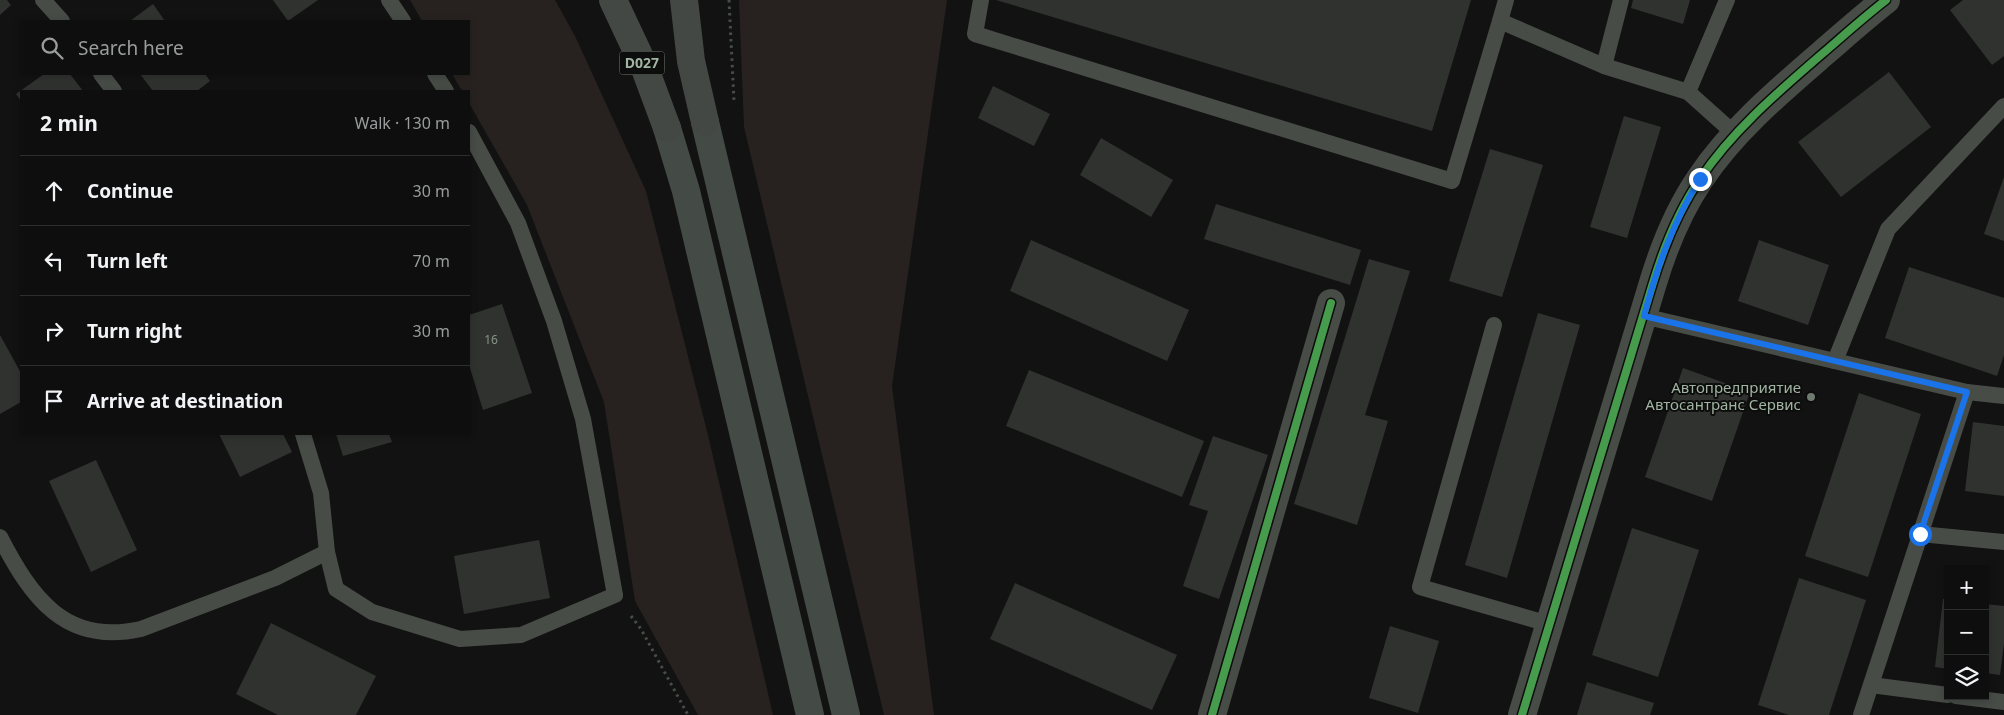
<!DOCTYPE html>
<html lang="en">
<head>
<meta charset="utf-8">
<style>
  :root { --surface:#0d0e0d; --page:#161716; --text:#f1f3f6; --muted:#9a9c9d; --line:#2d2e2e }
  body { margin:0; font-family:"Noto Sans",sans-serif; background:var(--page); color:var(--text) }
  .controls { position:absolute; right:15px; bottom:15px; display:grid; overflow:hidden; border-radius:0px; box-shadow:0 2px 8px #0003 }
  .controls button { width:45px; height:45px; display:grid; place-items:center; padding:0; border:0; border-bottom:1px solid var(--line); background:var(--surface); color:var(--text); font:25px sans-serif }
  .stop { position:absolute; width:15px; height:15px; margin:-11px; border:4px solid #1a73e8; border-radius:50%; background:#fff }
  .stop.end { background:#1a73e8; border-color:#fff; box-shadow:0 1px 5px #0008 }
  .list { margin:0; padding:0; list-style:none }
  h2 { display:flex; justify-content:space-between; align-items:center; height:65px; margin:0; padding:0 20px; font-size:21px }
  h2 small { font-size:16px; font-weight:400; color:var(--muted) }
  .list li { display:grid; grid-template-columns:32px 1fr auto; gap:15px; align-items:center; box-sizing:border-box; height:70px; padding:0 20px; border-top:1px solid var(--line) }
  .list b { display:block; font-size:19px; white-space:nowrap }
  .list em { font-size:16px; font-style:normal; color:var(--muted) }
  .icon { flex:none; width:28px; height:28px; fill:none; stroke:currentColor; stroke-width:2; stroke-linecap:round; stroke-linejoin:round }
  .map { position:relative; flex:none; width:2004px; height:715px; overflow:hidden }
  .search { position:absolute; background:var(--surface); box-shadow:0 2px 8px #0003; left:20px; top:20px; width:450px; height:55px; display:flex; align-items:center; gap:12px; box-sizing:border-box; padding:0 18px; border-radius:0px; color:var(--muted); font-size:19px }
  .panel { position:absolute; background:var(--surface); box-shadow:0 2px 8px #0003; left:20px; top:90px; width:450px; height:345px; border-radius:0px }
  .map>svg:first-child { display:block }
</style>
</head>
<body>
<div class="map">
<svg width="2004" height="715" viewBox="0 0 2004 715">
  <rect width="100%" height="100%" fill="#111211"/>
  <g fill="#27221f">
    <path d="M410 0H555L575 36 646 191 708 435 773 715H698L635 601 604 402 527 205 469 103V91H462L452 74H469V21H422Z"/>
    <path d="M739 0H947L892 386 934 715H884L744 127Z"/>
  </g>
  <g fill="#303230">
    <path d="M0 0H7L11 5 0 15Z"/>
    <path d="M273 0H318L288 21Z"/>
    <path d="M996 0H1471L1432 131Z"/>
    <path d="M1633 0H1690L1683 24 1631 8Z"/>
    <path d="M1963 0H2004V56L1992 65 1950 10Z"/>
    <path d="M153 4 165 21H130Z"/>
    <path d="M1889 72 1931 127 1841 197 1798 142Z"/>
    <path d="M44 74H70L83 91H21V101L16 94Z"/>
    <path d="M140 74H205L210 81 197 91H153Z"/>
    <path d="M993 86 1050 114 1034 146 978 118Z"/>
    <path d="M1624 116 1661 127 1627 238 1590 227Z"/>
    <path d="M1101 138 1173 180 1151 217 1080 175Z"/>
    <path d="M1490 149 1543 165 1502 297 1449 281Z"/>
    <path d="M2004 177V241L1984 234Z"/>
    <path d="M1216 204 1361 250 1350 285 1204 239Z"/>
    <path d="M1031 240 1189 310 1167 361 1010 291Z"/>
    <path d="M1759 240 1829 265 1808 325 1738 301Z"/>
    <path d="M1369 259 1410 271 1365 415 1388 421 1357 525 1294 504Z"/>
    <path d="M1909 267 2004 298V355L1997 376 1885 338Z"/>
    <path d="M502 304 532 393 483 410 469 365V315Z"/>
    <path d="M1538 313 1580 325 1507 578 1465 565Z"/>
    <path d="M0 335 21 373V402L0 414Z"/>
    <path d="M1683 368 1750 392 1712 501 1645 477Z"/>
    <path d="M1029 370 1204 441 1182 497 1006 426Z"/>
    <path d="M1859 393 1921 414 1868 577 1805 556Z"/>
    <path d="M1973 422 2004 426V496L1965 491Z"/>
    <path d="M219 434H283L292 452 240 477Z"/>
    <path d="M336 434H389L392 442 343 456Z"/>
    <path d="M1213 436 1268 455 1219 599 1183 586 1208 511 1189 505Z"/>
    <path d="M96 460 137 550 91 572 49 481Z"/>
    <path d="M1632 528 1699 550 1658 677 1592 655Z"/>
    <path d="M539 540 550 598 464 614 454 556Z"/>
    <path d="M1799 578 1866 600 1829 715H1789L1758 705Z"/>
    <path d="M1015 583 1177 655 1152 710 990 639Z"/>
    <path d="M1943 599H1948V669L1935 667Z"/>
    <path d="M1985 604 2004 606V643L2000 675 1985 673Z"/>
    <path d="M271 623 376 676 356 715H278L236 694Z"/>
    <path d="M1390 626 1439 641 1418 713 1369 698Z"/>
    <path d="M1587 682 1654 703 1650 715H1577Z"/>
  </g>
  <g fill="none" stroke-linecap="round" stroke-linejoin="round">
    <g stroke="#474e48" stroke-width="3" stroke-dasharray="2.5 4" stroke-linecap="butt">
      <path d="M729 0 734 101"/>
      <path d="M631 616 641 629 688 715"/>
    </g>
    <g stroke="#474c47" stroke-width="16">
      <path d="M43 0 62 21"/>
      <path d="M389 0 403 21"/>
      <path d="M981 0 975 34 1452 181 1500 21 1604 66 1688 92"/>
      <path d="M1727 0 1688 92 1736 135"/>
      <path d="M1500 21 1506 0"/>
      <path d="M1604 66 1621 0"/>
      <path d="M101 74 114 91"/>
      <path d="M435 74 446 91"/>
      <path d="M1643 316 1967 392 2004 396"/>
      <path d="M1494 325 1420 587 1549 624"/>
      <path d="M1835 361 1888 229 2004 106"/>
      <path d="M303 434 321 493 327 552 336 589 372 612 460 639 521 635 615 595 583 419 554 321 518 223 469 132"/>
      <path d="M1920 534 2004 542"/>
      <path d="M0 537C31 597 65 646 141 629L275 578 327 552"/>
      <path d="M1871 685 1948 695"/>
      <path d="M1956 696 2004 702"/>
      <path d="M1861 715 1967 392"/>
    </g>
    <path stroke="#474c47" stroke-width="28" d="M1212 715 1331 303"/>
    <path stroke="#474c47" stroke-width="28" d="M1522 715 1652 286C1663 249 1678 211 1700 179 1732 131 1778 92 1822 54 1843 36 1864 17 1886 0"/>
    <g stroke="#444a45" stroke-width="28">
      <path d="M705 122 846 715"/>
      <path d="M667 128 686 191 810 715"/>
    </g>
    <g stroke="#444844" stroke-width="28">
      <path d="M613 0 644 66 667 128"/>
      <path d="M684 0 691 61 705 122"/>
    </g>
    <g stroke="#0c0d0c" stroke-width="11">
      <g id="cycleway">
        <path d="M1212 715 1331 303"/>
        <path d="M1522 715 1652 286C1663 249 1678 211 1700 179 1732 131 1778 92 1822 54 1843 36 1864 17 1886 0"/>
      </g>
    </g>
    <use href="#cycleway" stroke="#469c4c" stroke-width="8"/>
  </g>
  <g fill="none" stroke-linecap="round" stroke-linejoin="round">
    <path stroke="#1a73e8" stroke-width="6" d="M1700 179C1673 222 1657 267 1644 316L1967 392 1920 534"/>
  </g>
  <circle fill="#6f7b6f" stroke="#0c0d0c" stroke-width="2" cx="1811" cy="397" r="5"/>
  <g text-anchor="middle" stroke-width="4" stroke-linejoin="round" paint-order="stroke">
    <g font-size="12" fill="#859486">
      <text x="491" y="344">16</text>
    </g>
    <rect fill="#0c0d0c" stroke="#748275" stroke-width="1" x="619.5" y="51.5" width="45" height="23" rx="4"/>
    <g font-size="14" font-weight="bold" fill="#a1b4a2">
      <text x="642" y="68">D027</text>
    </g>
    <g font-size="15" fill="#a1b4a2" stroke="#0c0d0c" text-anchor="end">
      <text x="1801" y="393">Автопредприятие<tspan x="1801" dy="17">Автосантранс Сервис</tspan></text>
    </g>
  </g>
</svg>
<div class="controls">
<button>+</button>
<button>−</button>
<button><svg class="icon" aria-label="layers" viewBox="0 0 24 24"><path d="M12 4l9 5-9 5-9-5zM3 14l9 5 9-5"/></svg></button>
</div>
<div class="stop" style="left:1920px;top:534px"></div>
<div class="stop end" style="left:1700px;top:179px"></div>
<div class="search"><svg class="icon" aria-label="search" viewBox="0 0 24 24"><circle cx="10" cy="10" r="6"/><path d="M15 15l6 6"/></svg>Search here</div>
<section class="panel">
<h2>2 min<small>Walk · 130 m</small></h2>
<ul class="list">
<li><svg class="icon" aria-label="ahead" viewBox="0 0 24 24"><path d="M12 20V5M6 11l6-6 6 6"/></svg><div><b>Continue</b></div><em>30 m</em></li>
<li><svg class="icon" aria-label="left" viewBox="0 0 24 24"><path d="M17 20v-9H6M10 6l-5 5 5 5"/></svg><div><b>Turn left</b></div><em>70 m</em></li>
<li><svg class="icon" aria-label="right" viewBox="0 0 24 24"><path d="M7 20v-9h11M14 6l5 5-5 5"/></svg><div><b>Turn right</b></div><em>30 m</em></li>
<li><svg class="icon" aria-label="arrive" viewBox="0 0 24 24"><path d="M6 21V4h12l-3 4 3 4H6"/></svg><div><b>Arrive at destination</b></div></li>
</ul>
</section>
</div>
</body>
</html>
